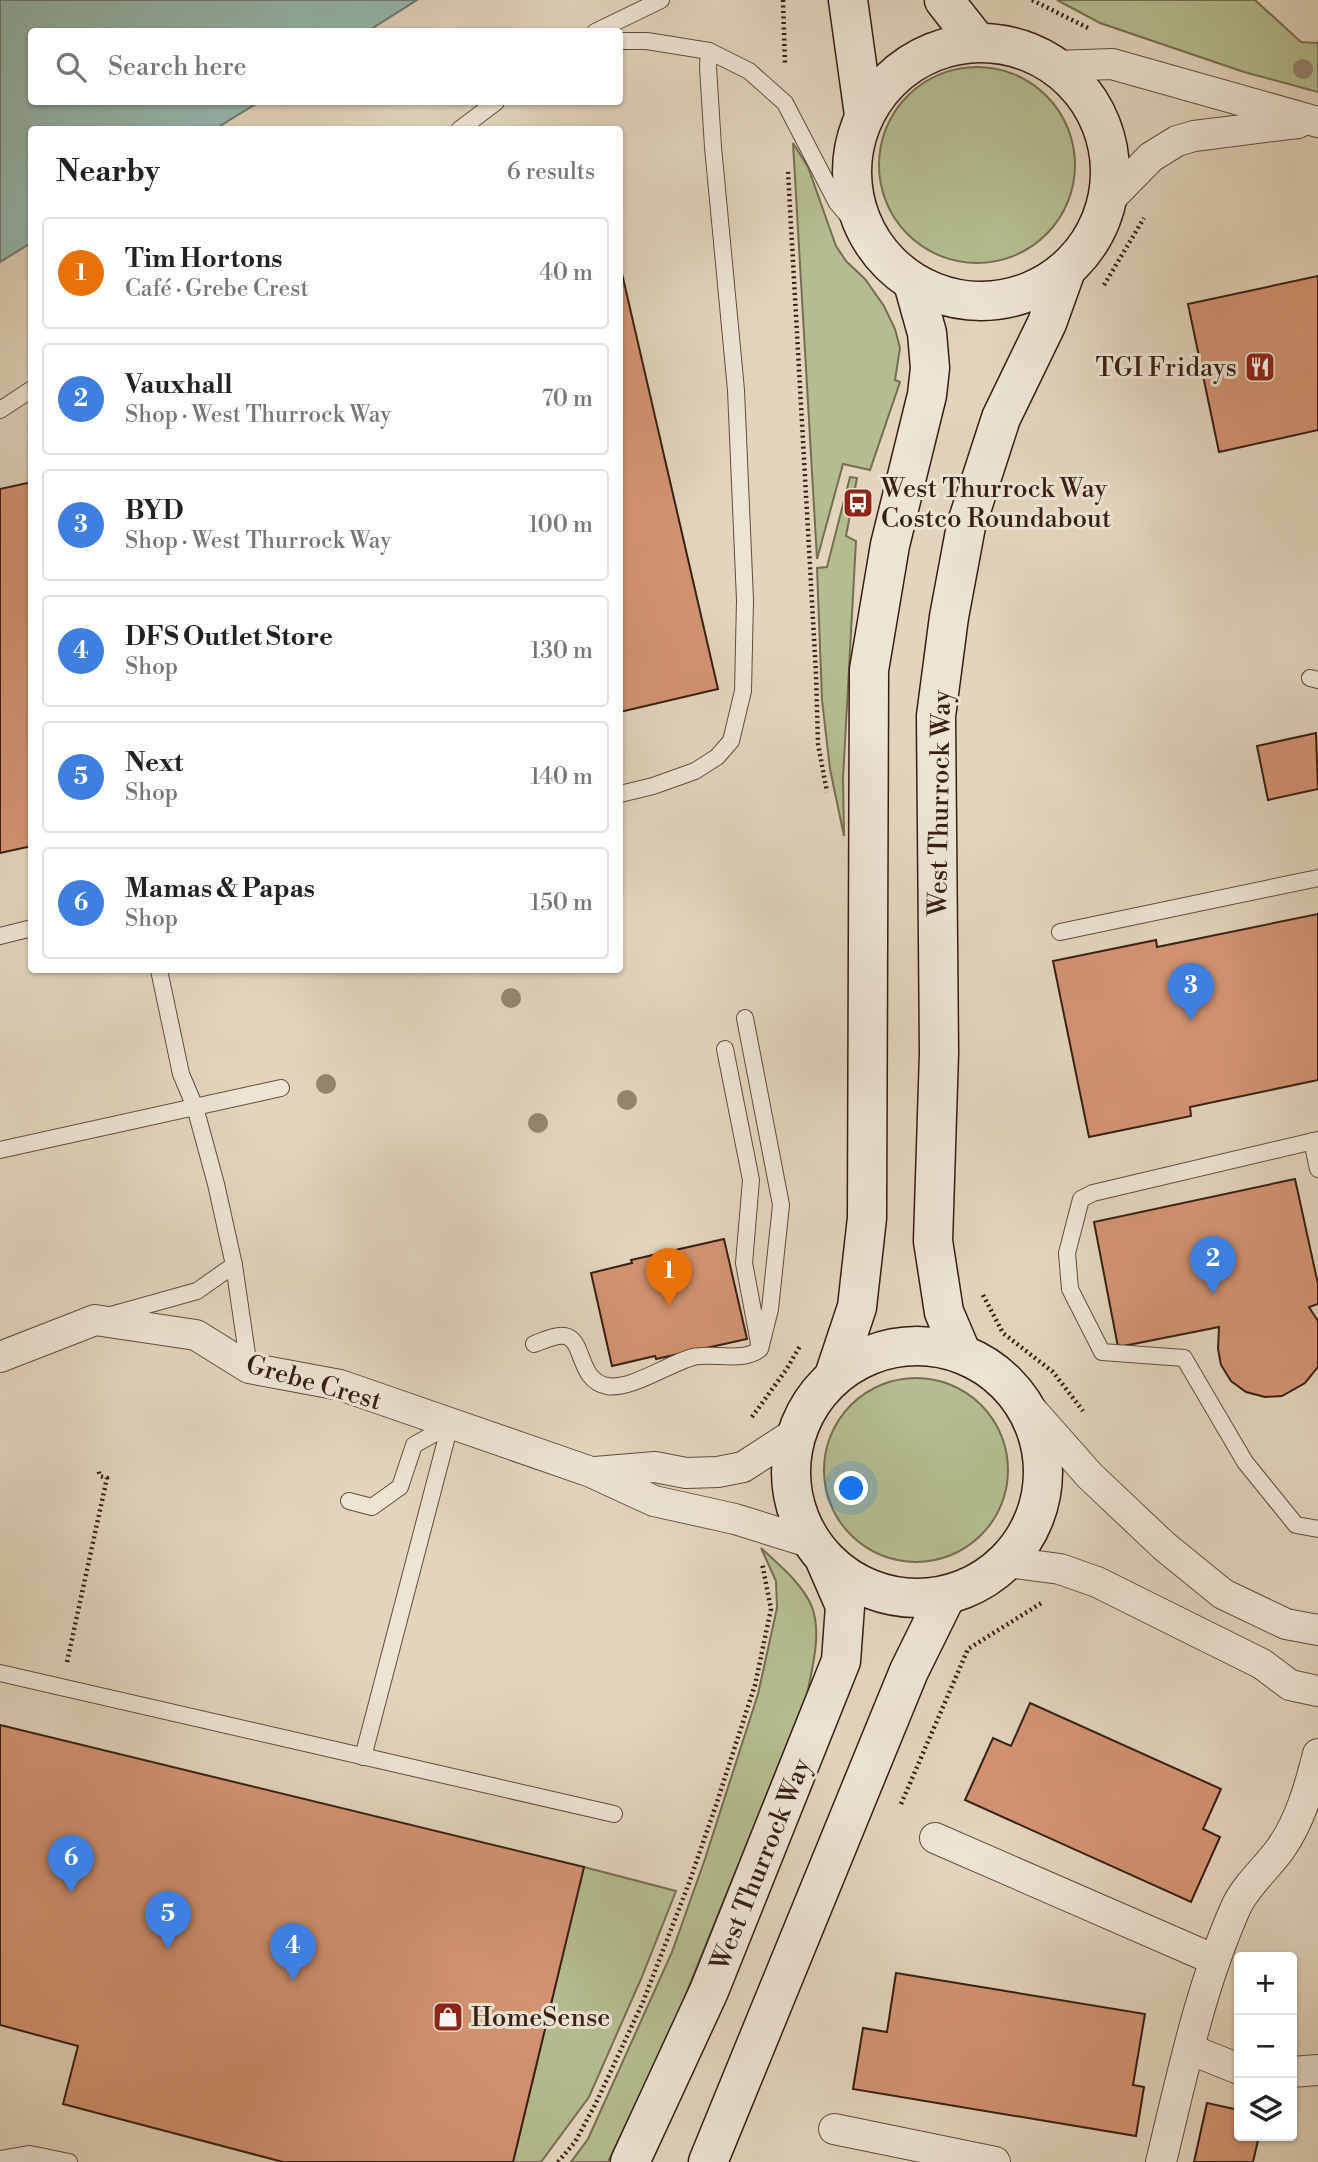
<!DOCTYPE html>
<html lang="en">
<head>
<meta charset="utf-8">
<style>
  :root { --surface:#fff; --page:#f2f2f2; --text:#222; --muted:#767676; --line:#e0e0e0; --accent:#8f2418 }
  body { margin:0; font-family:"Libre Bodoni",serif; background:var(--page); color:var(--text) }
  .controls { position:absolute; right:21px; bottom:21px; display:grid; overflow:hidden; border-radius:7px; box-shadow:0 2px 5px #0004 }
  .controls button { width:63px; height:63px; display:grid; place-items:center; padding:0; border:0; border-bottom:2px solid var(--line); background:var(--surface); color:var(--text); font:35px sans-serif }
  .you { position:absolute; left:852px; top:1489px; width:24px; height:24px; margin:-18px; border:5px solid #fff; border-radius:50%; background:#1a73e8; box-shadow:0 0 0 10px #1a73e833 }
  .badge { display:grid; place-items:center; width:46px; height:46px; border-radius:50%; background:var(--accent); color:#fff; font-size:23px; font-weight:700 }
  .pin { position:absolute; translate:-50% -58px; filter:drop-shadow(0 2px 4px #0008) }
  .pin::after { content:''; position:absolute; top:37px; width:24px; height:21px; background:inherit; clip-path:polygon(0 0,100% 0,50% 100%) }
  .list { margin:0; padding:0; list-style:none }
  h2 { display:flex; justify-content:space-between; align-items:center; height:91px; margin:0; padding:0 28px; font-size:30px }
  h2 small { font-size:23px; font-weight:400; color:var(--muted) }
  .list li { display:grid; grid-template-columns:46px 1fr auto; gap:21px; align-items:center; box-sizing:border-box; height:112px; margin:0 14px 14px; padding:0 14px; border:2px solid var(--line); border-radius:7px }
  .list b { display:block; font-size:26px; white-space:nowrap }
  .list p { margin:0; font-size:23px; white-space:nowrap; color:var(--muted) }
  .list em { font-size:23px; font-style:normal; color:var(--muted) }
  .icon { flex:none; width:38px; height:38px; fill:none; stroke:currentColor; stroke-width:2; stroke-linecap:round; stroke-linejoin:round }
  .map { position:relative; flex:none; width:1318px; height:2162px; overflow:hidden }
  .search { position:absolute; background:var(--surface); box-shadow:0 2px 5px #0004; left:28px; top:28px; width:595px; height:77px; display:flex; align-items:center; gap:18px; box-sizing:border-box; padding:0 24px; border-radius:7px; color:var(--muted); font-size:26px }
  .panel { position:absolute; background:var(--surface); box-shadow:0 2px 5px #0004; left:28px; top:126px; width:595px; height:847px; border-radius:7px }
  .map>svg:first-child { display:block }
</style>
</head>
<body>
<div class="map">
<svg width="1318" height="2162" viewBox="0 0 1318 2162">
  <rect width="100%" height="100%" fill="#e3d5bd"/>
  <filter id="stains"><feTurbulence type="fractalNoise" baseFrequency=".00286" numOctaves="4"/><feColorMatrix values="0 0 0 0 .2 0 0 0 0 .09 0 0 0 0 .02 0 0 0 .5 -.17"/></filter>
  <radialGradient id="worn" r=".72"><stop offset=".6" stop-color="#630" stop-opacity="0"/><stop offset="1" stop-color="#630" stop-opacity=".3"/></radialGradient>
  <g fill="#b4bd90" stroke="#766e52" stroke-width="2">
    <path d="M1057 0H1255L1301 42 1318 43V92L1244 72 1100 23Z"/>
    <circle cx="977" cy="165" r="98"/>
    <path d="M793 143 808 167 836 246 846 261 865 279 884 306 895 329 900 348 895 380 900 382 870 470 843 464 817 559Z"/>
    <path d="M850 477 857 478 846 536 856 541 843 778 844 836 830 769 822 700 817 568 827 567Z"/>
    <circle cx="916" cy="1470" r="92"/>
    <path d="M761 1548C779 1565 802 1583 812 1607 822 1634 812 1668 807 1695L673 2026 608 2162H571L588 2139 672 1952 705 1859 758 1694 777 1608 776 1581Z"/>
    <path d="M584 1867 676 1891 641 1979 589 2097 541 2162H513Z"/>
  </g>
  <path fill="#95b9b0" stroke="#6f7b72" stroke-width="2" d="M0 0H417L368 31 32 32V102H259L215 129 32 130 31 243 0 262Z"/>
  <g fill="#d49473" stroke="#371f14" stroke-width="2">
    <path d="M620 265 718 689 620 712Z"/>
    <path d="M1318 276V430L1219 452 1188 304Z"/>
    <path d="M32 482V846L0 853V489Z"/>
    <path d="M1316 733 1318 789 1268 800 1257 746Z"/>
    <path d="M1318 914V1080L1190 1107 1191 1116 1089 1137 1053 961 1156 940 1157 947Z"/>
    <path d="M1295 1179 1318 1284V1304L1309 1307 1318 1321V1367L1305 1383 1282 1396 1265 1397 1246 1392 1231 1381 1221 1365 1218 1349 1219 1327 1118 1347 1094 1222Z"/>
    <path d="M724 1239 747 1339 656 1359 655 1356 612 1366 591 1273 632 1263 631 1260Z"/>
    <path d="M1030 1703 1221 1789 1203 1829 1220 1837 1191 1902 965 1800 993 1738 1011 1746Z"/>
    <path d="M0 1725 584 1867 513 2162H283L63 2104 78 2046 0 2025Z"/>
    <path d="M896 1973 1145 2014 1133 2085 1144 2087 1136 2136 853 2089 863 2028 887 2032Z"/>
    <path d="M1207 2103 1239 2110V2136H1259L1253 2162H1194Z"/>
  </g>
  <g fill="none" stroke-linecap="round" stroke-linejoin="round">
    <g stroke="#624c3e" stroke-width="18">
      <g id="lane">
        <path d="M595 32 661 0"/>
        <path d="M620 41H647L709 51 749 71 785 103 837 203 872 244"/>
        <path d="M459 130 496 102"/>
        <path d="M0 410 32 389"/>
        <path d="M1310 678 1318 680"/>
        <path d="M620 794 653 786 695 771 717 757 731 741 743 691 745 600 736 390 713 147 708 67 709 51"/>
        <path d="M1060 932 1318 878"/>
        <path d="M0 936 32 928"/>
        <path d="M159 970 181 1074 195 1107 216 1184 234 1265 249 1368"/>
        <path d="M725 1049 751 1180 744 1263 759 1343"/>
        <path d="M1318 1140 1093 1193 1081 1199 1067 1253 1070 1289 1102 1352 1184 1358 1245 1462 1296 1525 1318 1529"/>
        <path d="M1312 1141 1318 1169"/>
        <path d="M0 1150 281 1088"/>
        <path d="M111 1315 197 1291 234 1265"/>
        <path d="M534 1344C543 1341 556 1334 565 1336 585 1340 577 1380 607 1386 631 1390 668 1364 693 1357 714 1352 742 1363 760 1349L770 1309 781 1205 745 1018"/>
        <path d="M349 1501 372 1507 400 1487 414 1445 450 1425"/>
        <path d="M0 1673 614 1814"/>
        <path d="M363 1757 450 1425"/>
        <path d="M0 2159 30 2154 69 2162"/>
      </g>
    </g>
    <g stroke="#624c3e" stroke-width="32">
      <g id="street">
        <path d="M1056 66 1112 64 1318 122"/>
        <path d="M1107 202 1151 157 1177 141 1194 136 1298 123"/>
        <path d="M0 1357 95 1320 196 1335 249 1368 340 1385 591 1472 654 1501 735 1519 812 1543"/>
        <path d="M1021 1398 1090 1476 1164 1546 1223 1594 1286 1624 1318 1630"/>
        <path d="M595 1472 655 1467 686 1473 718 1472 743 1467 797 1432"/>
        <path d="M1008 1562 1060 1569 1097 1582 1262 1664 1290 1685 1318 1691"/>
        <path d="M935 1838 1215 1960"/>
        <path d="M1189 2049 1239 2069"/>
        <path d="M1292 2072 1318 2070"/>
        <path d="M834 2129 995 2162"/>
        <path d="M1161 2162C1182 2076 1200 1988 1236 1907 1246 1885 1268 1867 1281 1848 1300 1821 1310 1786 1318 1754"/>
      </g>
    </g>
    <g stroke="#371f14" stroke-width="41">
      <g id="secondary">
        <path d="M848 0 864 115"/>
        <path d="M944 0 977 42"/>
        <circle cx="981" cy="172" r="129"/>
        <circle cx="917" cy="1472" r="126"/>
        <path d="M961 1352 944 1312 933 1241 939 1053 936 716 949 617 966 526 1001 418 1047 323 1066 270"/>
        <path d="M834 1376 857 1307 867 1218 869 670 890 545 927 395 930 368 927 333 913 283"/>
        <path d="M630 2162 709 1991 841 1661 845 1606 825 1560"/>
        <path d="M708 2162 909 1671 946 1596"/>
      </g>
    </g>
    <g stroke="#371f14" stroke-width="4.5" stroke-dasharray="2 3.5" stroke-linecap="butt">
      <path d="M783 0 785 66"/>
      <path d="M1032 0 1088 28"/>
      <path d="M788 172 816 674 818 744 827 792"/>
      <path d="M1104 285 1144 218"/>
      <path d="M983 1295 1003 1333 1053 1372 1083 1411"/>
      <path d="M752 1417 786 1370 800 1346"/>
      <path d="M67 1662 107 1478 100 1476 98 1469"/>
      <path d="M901 1804 968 1649 1043 1602"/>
      <path d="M558 2162 575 2142 596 2103 643 2002 689 1883 716 1805 755 1685 771 1609 762 1563"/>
    </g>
    <use href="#lane" stroke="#ede4d4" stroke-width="16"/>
    <use href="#street" stroke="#ede4d4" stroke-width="30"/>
    <use href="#secondary" stroke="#ede4d4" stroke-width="38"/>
  </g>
  <g fill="#958671">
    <circle cx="1303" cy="69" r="10"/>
    <circle cx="511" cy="998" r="10"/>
    <circle cx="326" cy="1084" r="10"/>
    <circle cx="627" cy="1100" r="10"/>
    <circle cx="538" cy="1123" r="10"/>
  </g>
  <defs>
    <g id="restaurant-square" transform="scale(1.575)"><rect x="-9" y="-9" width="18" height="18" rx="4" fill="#8f2418" stroke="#ede4d4"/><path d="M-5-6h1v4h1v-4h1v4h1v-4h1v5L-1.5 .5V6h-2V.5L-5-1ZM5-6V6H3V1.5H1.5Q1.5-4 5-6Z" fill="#fff"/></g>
    <g id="bus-square" transform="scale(1.575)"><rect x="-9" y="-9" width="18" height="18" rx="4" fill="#8f2418" stroke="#ede4d4"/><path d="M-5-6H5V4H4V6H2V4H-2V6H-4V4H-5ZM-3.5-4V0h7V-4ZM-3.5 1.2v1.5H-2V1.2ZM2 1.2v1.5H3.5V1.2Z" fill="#fff"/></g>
    <g id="shop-square" transform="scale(1.575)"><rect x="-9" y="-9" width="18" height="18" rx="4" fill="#8f2418" stroke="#ede4d4"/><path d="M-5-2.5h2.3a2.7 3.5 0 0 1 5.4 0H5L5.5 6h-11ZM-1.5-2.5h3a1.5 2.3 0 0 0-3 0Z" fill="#fff"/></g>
  </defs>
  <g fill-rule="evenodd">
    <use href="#restaurant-square" x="1260" y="367"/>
    <use href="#bus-square" x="858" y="503"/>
    <use href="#shop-square" x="448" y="2017"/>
  </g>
  <g text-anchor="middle" stroke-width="6" stroke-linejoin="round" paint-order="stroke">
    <g font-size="26" fill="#371f14" stroke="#ede4d4" text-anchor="start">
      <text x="1237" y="376" text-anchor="end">TGI Fridays</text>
      <text x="881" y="497">West Thurrock Way<tspan x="881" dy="30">Costco Roundabout</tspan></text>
      <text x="471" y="2026">HomeSense</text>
    </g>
    <g font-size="26" fill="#371f14" stroke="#ede4d4">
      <text transform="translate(939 803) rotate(-89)" y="9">West Thurrock Way</text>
      <text transform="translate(314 1382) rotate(16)" y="9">Grebe Crest</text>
      <text transform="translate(760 1864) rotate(-68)" y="9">West Thurrock Way</text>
    </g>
  </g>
  <rect width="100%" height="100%" filter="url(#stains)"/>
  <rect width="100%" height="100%" fill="url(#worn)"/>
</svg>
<div class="controls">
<button>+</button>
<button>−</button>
<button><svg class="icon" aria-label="layers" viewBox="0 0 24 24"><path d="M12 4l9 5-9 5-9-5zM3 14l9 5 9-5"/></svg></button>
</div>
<div class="you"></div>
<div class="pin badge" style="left:669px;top:1306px;background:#e8710a">1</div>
<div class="pin badge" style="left:1213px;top:1294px;background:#3f7fe0">2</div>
<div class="pin badge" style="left:1191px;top:1021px;background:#3f7fe0">3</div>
<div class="pin badge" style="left:293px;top:1981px;background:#3f7fe0">4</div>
<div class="pin badge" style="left:168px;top:1949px;background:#3f7fe0">5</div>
<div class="pin badge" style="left:71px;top:1893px;background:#3f7fe0">6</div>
<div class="search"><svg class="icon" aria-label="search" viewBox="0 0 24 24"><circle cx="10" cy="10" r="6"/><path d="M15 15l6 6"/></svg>Search here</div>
<section class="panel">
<h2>Nearby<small>6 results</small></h2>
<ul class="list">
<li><span class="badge" style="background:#e8710a">1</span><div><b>Tim Hortons</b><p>Café · Grebe Crest</p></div><em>40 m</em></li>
<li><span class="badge" style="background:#3f7fe0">2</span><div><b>Vauxhall</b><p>Shop · West Thurrock Way</p></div><em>70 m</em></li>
<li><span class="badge" style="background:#3f7fe0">3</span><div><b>BYD</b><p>Shop · West Thurrock Way</p></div><em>100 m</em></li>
<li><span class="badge" style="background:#3f7fe0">4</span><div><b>DFS Outlet Store</b><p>Shop</p></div><em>130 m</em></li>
<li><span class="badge" style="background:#3f7fe0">5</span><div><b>Next</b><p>Shop</p></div><em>140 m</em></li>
<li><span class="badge" style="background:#3f7fe0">6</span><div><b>Mamas &amp; Papas</b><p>Shop</p></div><em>150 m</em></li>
</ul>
</section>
</div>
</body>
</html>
